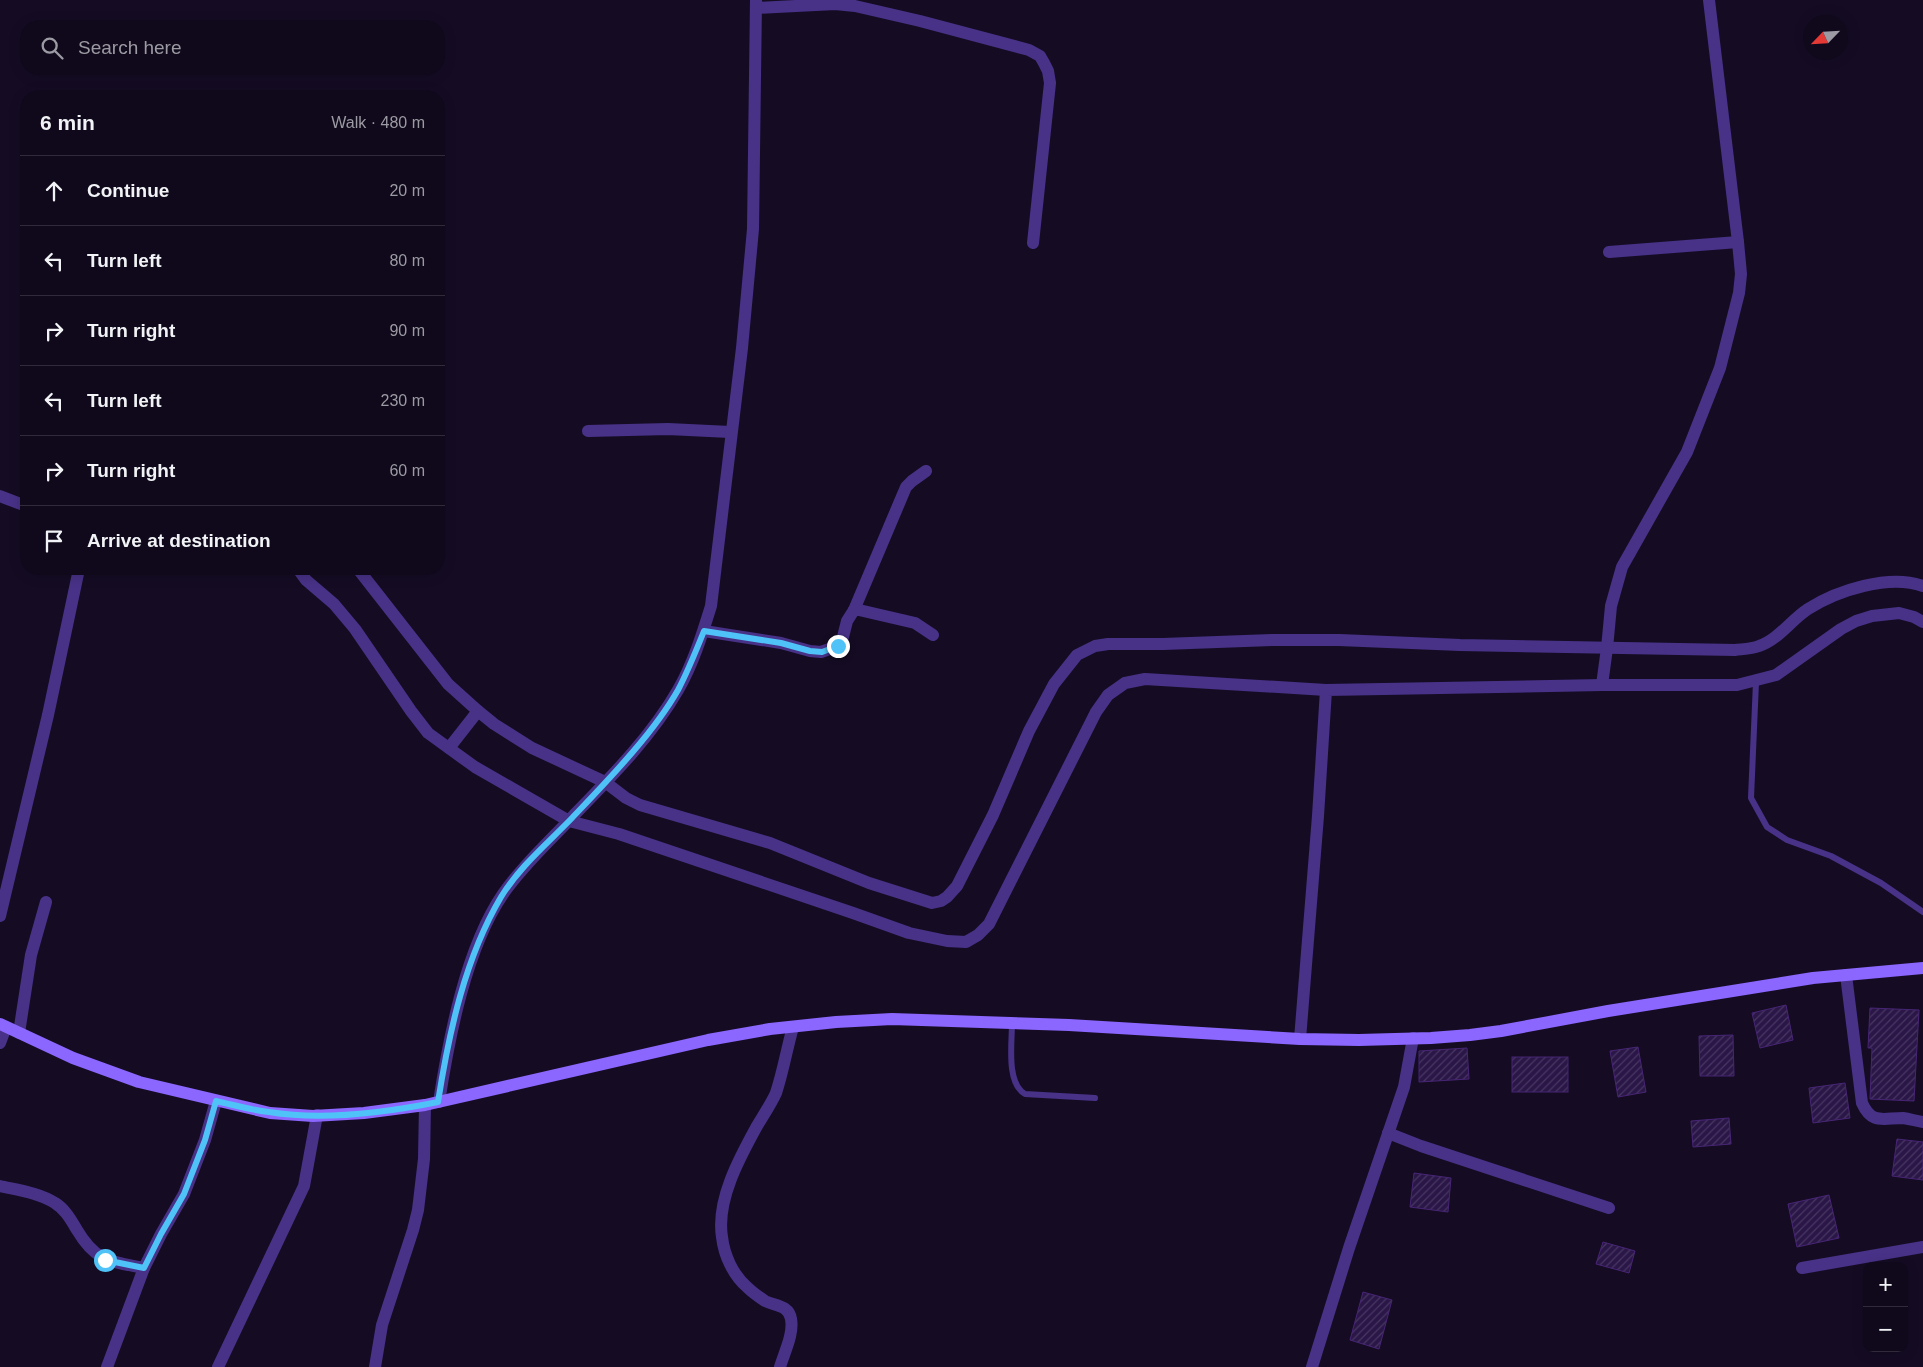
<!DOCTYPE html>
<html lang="en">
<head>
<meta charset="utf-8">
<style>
  :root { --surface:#10091b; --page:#1e1728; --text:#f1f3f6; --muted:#9c9aa3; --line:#302a3a }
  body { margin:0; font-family:Arial,sans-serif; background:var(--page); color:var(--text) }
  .controls { position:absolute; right:15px; bottom:15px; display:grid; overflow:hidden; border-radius:10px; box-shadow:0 2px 12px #0003 }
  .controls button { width:45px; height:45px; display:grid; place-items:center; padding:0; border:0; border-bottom:1px solid var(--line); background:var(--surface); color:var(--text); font:25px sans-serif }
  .compass { position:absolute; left:1803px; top:15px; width:45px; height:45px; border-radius:50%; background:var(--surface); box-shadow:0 2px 12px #0003; rotate:245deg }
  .stop { position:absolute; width:15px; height:15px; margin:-11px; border:4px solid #4fc3f7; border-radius:50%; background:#fff }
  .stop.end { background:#4fc3f7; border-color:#fff; box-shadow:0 1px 5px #0008 }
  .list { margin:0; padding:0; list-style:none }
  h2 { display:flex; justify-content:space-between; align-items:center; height:65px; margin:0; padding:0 20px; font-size:21px }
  h2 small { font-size:16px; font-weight:400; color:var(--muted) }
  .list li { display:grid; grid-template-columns:32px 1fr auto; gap:15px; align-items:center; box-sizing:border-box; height:70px; padding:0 20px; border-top:1px solid var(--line) }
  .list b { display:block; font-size:19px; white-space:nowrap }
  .list em { font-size:16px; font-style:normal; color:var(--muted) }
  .icon { flex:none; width:28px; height:28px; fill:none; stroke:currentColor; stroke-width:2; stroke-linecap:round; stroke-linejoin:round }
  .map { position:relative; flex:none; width:1923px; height:1367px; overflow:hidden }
  .search { position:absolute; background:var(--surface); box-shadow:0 2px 12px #0003; left:20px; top:20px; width:425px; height:55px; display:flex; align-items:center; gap:12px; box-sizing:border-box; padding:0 18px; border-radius:20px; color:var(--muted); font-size:19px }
  .panel { position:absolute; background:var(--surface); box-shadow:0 2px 12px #0003; left:20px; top:90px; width:425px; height:485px; border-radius:20px }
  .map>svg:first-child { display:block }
</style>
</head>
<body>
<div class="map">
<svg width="1923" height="1367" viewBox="0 0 1923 1367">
  <defs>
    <pattern id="building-hatch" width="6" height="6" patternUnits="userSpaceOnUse" patternTransform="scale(1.25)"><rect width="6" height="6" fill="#2a1647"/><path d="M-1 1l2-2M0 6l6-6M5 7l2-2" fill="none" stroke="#483763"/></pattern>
  </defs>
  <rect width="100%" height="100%" fill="#150c24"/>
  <g fill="url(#building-hatch)" stroke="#472575">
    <path d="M1786 1005 1793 1040 1760 1048 1752 1013Z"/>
    <path d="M1870 1008 1919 1010 1914 1101 1870 1099 1872 1048H1868Z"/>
    <path d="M1733 1035 1734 1076H1700L1699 1036Z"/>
    <path d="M1638 1047 1646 1092 1618 1097 1610 1051Z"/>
    <path d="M1467 1048 1469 1079 1419 1082V1051Z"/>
    <rect x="1512" y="1057" width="56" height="35"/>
    <path d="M1845 1083 1850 1118 1813 1123 1809 1088Z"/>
    <path d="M1729 1118 1731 1144 1693 1147 1691 1121Z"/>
    <path d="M1897 1139 1923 1142V1180L1892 1176Z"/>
    <path d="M1414 1173 1451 1178 1448 1212 1410 1207Z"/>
    <path d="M1829 1195 1839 1238 1797 1247 1788 1204Z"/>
    <path d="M1603 1242 1635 1251 1629 1273 1596 1264Z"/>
    <path d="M1363 1292 1392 1300 1379 1349 1350 1340Z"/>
  </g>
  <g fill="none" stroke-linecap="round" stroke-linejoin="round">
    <g stroke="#483288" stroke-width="6">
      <path d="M1756 682 1751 798 1767 827 1787 840 1831 856 1881 883 1923 912"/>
      <path d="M1012 1023C1012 1043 1006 1083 1025 1094L1095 1098"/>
    </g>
    <g stroke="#483288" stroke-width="12">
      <path d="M756 8 835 4 855 6 920 21 1029 50 1040 56 1044 63 1048 71 1050 83 1033 243"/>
      <path d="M1609 252 1738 242"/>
      <path d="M588 431 668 429 730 432"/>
      <path d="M0 496 26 506"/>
      <path d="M298 569 306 580 334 604 355 629 411 711 428 733 475 767 569 821 619 834 853 913 909 933 947 941 966 942 978 935 989 924 1096 712 1108 695 1125 683 1145 679 1326 690"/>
      <path d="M358 569 448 684 478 711 494 724 532 748 605 782 626 798 640 805 770 843 869 883 932 903 941 901 947 897 957 886 993 815 1029 731 1054 684 1077 655 1095 646 1108 644H1163L1272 640H1339L1460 645 1735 650C1743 649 1751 649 1759 646 1778 640 1791 620 1808 609 1838 590 1889 574 1923 586"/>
      <path d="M854 610 906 487 912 481 926 471"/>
      <path d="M704 631 781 643 810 651 821 652 838 646 843 637 847 621 854 610H859L915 623 933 635"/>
      <path d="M1602 685 1607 648 1611 606 1622 567 1687 452 1720 368 1739 293 1741 274 1738 242 1709 0"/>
      <path d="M449 748 478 711"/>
      <path d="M0 916 48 715 79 569"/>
      <path d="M1846 975 1862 1103C1872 1125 1883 1118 1903 1118 1910 1119 1916 1121 1923 1122"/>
      <path d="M19 1033 31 955 46 902"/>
      <path d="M1300 1039 1318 816 1326 690 1602 685H1737L1776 675 1841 629 1856 621 1872 616 1899 613 1914 617 1923 622"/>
      <path d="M0 1043 6 1027"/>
      <path d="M1388 1133 1421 1146 1609 1208"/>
      <path d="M0 1186C18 1190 40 1193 55 1203 65 1209 71 1220 77 1230 96 1262 110 1261 144 1268"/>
      <path d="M1802 1268 1923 1247"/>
      <path d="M107 1367 144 1268 161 1234 184 1194 205 1140 216 1101"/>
      <path d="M218 1367 304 1186 317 1115"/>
      <path d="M375 1367 382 1325 413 1230 418 1210 424 1159 425 1105"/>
      <path d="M780 1367C784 1353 794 1334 791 1319 789 1305 775 1306 765 1301 759 1297 752 1292 747 1287 733 1275 724 1255 722 1237 716 1200 740 1157 757 1126 763 1116 771 1104 776 1093 783 1072 787 1048 793 1027"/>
      <path d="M1312 1367 1349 1248 1404 1087 1413 1038"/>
    </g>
    <path stroke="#483288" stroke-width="12" d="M439 1102C449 1037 466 948 503 894 524 864 550 841 574 815 611 777 651 737 678 690 693 664 702 635 711 606L742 348 753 229 756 0"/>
    <path stroke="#8b66ff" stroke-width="12" d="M0 1024 73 1058 139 1082 270 1113 313 1116 364 1113 425 1105 708 1040 770 1029 836 1022 892 1019 1069 1025 1300 1039 1359 1040 1431 1038 1470 1035 1501 1031 1608 1011 1813 978 1923 968"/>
  </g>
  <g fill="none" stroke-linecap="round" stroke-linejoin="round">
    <path stroke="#4fc3f7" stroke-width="6" d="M105 1260 144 1268 161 1234 184 1194 205 1140 216 1101C234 1105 251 1110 269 1112 324 1121 384 1113 438 1102 449 1032 465 958 501 897 520 866 548 843 572 818 607 781 653 734 678 690 688 671 696 651 704 631L781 643 810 651 822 652 838 646"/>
  </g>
</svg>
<div class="controls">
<button>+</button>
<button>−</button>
</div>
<svg class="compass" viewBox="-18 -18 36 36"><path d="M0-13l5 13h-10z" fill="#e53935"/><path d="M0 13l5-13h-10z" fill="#9c9aa3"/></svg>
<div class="stop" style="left:105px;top:1260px"></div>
<div class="stop end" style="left:838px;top:646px"></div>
<div class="search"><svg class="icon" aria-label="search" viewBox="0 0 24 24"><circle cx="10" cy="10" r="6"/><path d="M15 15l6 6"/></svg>Search here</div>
<section class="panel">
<h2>6 min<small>Walk · 480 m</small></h2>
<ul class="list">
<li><svg class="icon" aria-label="ahead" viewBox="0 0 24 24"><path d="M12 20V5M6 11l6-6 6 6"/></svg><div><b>Continue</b></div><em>20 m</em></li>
<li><svg class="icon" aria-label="left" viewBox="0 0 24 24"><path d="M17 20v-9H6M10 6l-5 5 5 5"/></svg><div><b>Turn left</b></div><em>80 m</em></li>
<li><svg class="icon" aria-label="right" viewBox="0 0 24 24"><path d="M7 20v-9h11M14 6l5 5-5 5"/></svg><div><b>Turn right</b></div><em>90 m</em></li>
<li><svg class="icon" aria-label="left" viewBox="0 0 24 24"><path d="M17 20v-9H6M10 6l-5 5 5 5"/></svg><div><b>Turn left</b></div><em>230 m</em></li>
<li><svg class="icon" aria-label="right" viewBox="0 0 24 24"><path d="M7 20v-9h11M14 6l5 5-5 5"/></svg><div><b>Turn right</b></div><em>60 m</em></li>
<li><svg class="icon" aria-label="arrive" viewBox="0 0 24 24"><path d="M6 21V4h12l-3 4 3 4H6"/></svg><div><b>Arrive at destination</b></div></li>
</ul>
</section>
</div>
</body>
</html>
